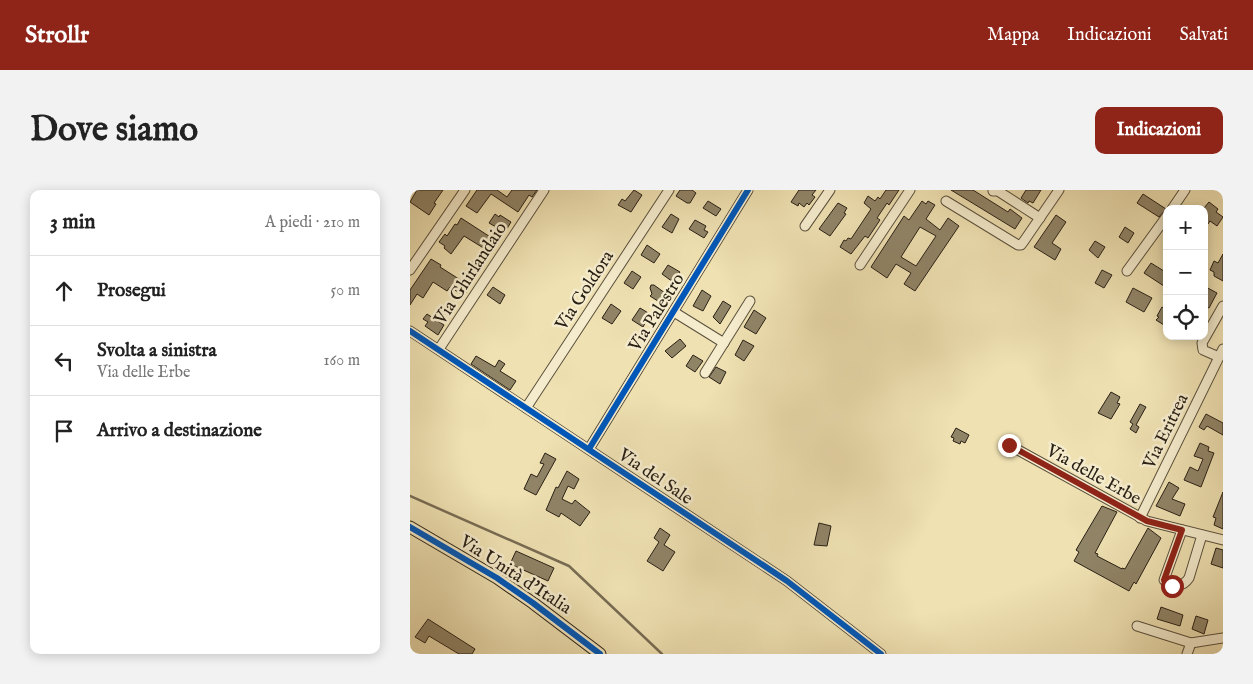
<!DOCTYPE html>
<html lang="it">
<head>
<meta charset="utf-8">
<style>
  :root { --surface:#fff; --page:#f2f2f2; --text:#222; --muted:#767676; --line:#e0e0e0; --accent:#8f2418 }
  body { margin:0; font-family:"IM FELL English",serif; background:var(--page); color:var(--text) }
  .controls { position:absolute; right:15px; top:15px; display:grid; overflow:hidden; border-radius:10px; box-shadow:0 2px 12px #0003 }
  .controls button { width:45px; height:45px; display:grid; place-items:center; padding:0; border:0; border-bottom:1px solid var(--line); background:var(--surface); color:var(--text); font:25px sans-serif }
  .stop { position:absolute; width:15px; height:15px; margin:-11px; border:4px solid #8f2418; border-radius:50%; background:#fff }
  .stop.end { background:#8f2418; border-color:#fff; box-shadow:0 1px 5px #0008 }
  .list { margin:0; padding:0; list-style:none }
  h2 { display:flex; justify-content:space-between; align-items:center; height:65px; margin:0; padding:0 20px; font-size:21px }
  h2 small { font-size:16px; font-weight:400; color:var(--muted) }
  .list li { display:grid; grid-template-columns:32px 1fr auto; gap:15px; align-items:center; box-sizing:border-box; height:70px; padding:0 20px; border-top:1px solid var(--line) }
  .list b { display:block; font-size:19px; white-space:nowrap }
  .list p { margin:0; font-size:16px; white-space:nowrap; color:var(--muted) }
  .list em { font-size:16px; font-style:normal; color:var(--muted) }
  .icon { flex:none; width:28px; height:28px; fill:none; stroke:currentColor; stroke-width:2; stroke-linecap:round; stroke-linejoin:round }
  .map { position:relative; flex:none; width:813px; height:464px; overflow:hidden; border-radius:10px }
  header { display:flex; align-items:center; gap:30px; box-sizing:border-box; height:70px; padding:0 25px; background:var(--accent); color:#fff }
  header strong { font-size:24px }
  nav { display:flex; gap:28px; margin-inline-start:auto; font-size:18px }
  .intro { display:flex; align-items:center; justify-content:space-between; box-sizing:border-box; height:120px; padding:0 30px }
  h1 { margin:0; font-size:35px }
  .button { padding:12px 22px; border-radius:10px; background:var(--accent); color:#fff; font-size:18px; font-weight:700 }
  main { display:flex; gap:30px; padding:0 30px }
  aside { flex:1; background:var(--surface); border-radius:10px; box-shadow:0 2px 12px #0003 }
  .map>svg:first-child { display:block }
</style>
</head>
<body>
<header>
<strong>Strollr</strong>
<nav><a>Mappa</a><a>Indicazioni</a><a>Salvati</a></nav>
</header>
<div class="intro"><h1>Dove siamo</h1><a class="button">Indicazioni</a></div>
<main>
<aside>
<h2>3 min<small>A piedi · 210 m</small></h2>
<ul class="list">
<li><svg class="icon" aria-label="ahead" viewBox="0 0 24 24"><path d="M12 20V5M6 11l6-6 6 6"/></svg><div><b>Prosegui</b></div><em>50 m</em></li>
<li><svg class="icon" aria-label="left" viewBox="0 0 24 24"><path d="M17 20v-9H6M10 6l-5 5 5 5"/></svg><div><b>Svolta a sinistra</b><p>Via delle Erbe</p></div><em>160 m</em></li>
<li><svg class="icon" aria-label="arrive" viewBox="0 0 24 24"><path d="M6 21V4h12l-3 4 3 4H6"/></svg><div><b>Arrivo a destinazione</b></div></li>
</ul>
</aside>
<div class="map">
<svg width="813" height="464" viewBox="0 0 813 464">
  <rect width="100%" height="100%" fill="#efe1b2"/>
  <filter id="stains"><feTurbulence type="fractalNoise" baseFrequency=".004" numOctaves="4"/><feColorMatrix values="0 0 0 0 .2 0 0 0 0 .09 0 0 0 0 .02 0 0 0 .5 -.17"/></filter>
  <radialGradient id="worn" r=".72"><stop offset=".6" stop-color="#630" stop-opacity="0"/><stop offset="1" stop-color="#630" stop-opacity=".3"/></radialGradient>
  <g fill="none" stroke-linecap="round" stroke-linejoin="round">
    <path stroke="#786c54" stroke-width="2.5" d="M0 306 159 376 252 464"/>
  </g>
  <g fill="#908467" stroke="#292016" fill-rule="evenodd">
    <path d="M7 0H33L24 13 26 14 19 25 0 12Z"/>
    <path d="M67 0H87L97 7 102 0H127L122 7 119 5 108 22 81 4 67 23 56 16Z"/>
    <path d="M224 0 232 5 221 22 208 15 212 9 215 11Z"/>
    <path d="M270 0H282L286 3 280 13H277L266 6Z"/>
    <path d="M389 0H406L402 5 405 7 399 15 397 13 394 17 389 13 388 16 381 12Z"/>
    <path d="M476 0H489L479 15 477 13 467 28 470 30 458 48 455 46 441 64 430 57 434 50 436 51 438 48 441 49 461 19 454 13 458 6 465 11 468 7 470 9Z"/>
    <path d="M541 0H563L598 22 600 19 612 28 605 39Z"/>
    <path d="M616 0H631L623 13 619 11 618 13 611 8Z"/>
    <path d="M733 4 756 19 749 27 727 13Z"/>
    <path d="M298 11 311 19 306 26 293 18Z"/>
    <path d="M512 11 516 14 518 11 525 15 516 29 530 40 538 28 549 36 505 101 494 94 501 83 486 74 477 88 461 77 494 26 499 30ZM510 37 526 46 506 76 491 67Z"/>
    <path d="M799 12 808 19 806 22 813 27 807 36 800 31 798 34 794 31V18Z"/>
    <path d="M428 13 437 18 434 23 436 24 420 46 409 39Z"/>
    <path d="M85 24 89 27 90 25 101 32 95 42 79 33Z"/>
    <path d="M261 24 269 29 262 43 252 37Z"/>
    <path d="M646 25 656 32 642 53 651 59 645 70 624 57Z"/>
    <path d="M51 28 88 52 84 59 83 58 80 62 54 46 41 64 34 58 35 56 29 52 35 44 37 46 45 34 47 35Z"/>
    <path d="M285 30 296 36 294 40 298 42 294 48 279 39Z"/>
    <path d="M715 37 724 43 718 53 709 47Z"/>
    <path d="M685 51 695 57 688 68 679 60Z"/>
    <path d="M237 55 250 64 244 73 231 65Z"/>
    <path d="M813 64V91L804 86V82L800 80 804 71 808 73Z"/>
    <path d="M21 69 31 75 30 77 60 96 54 106 40 97 37 101 23 92 13 108 7 104 0 115V100Z"/>
    <path d="M65 69 74 75 67 85 58 79Z"/>
    <path d="M741 73 757 83V98L734 83Z"/>
    <path d="M258 75 270 82 263 92 252 84Z"/>
    <path d="M692 80 702 85 694 98 685 93Z"/>
    <path d="M222 81 231 87 223 99 214 93Z"/>
    <path d="M241 95H244L255 103 253 107 255 108 251 113 240 106 242 104 240 98Z"/>
    <path d="M794 96 807 103 799 118 794 116Z"/>
    <path d="M83 97 95 105 90 114 77 105Z"/>
    <path d="M723 98 742 108 734 122 716 112Z"/>
    <path d="M292 100 301 106 293 121 283 116Z"/>
    <path d="M313 111 321 116 310 134 303 127Z"/>
    <path d="M201 114 211 121 202 134 192 128Z"/>
    <path d="M752 117 757 120V131L754 135 746 130 749 127 747 126Z"/>
    <path d="M230 118 240 124 233 137 222 130Z"/>
    <path d="M344 120 356 128 346 144 334 137Z"/>
    <path d="M17 124 34 135 28 145 15 136 18 132 13 129Z"/>
    <path d="M270 149 276 156 262 168 255 161Z"/>
    <path d="M333 150 344 156 334 171 325 165Z"/>
    <path d="M283 165 293 171 285 182 276 176Z"/>
    <path d="M66 166 85 177 89 170 95 174 90 181 106 191 100 200 61 174Z"/>
    <path d="M306 177 316 182 310 194 299 187Z"/>
    <path d="M701 202 710 207 707 213 710 214 701 229 688 223Z"/>
    <path d="M730 214 736 217 726 235 729 237 726 243 720 239 723 234 720 232Z"/>
    <path d="M796 224 813 233V245L797 236 794 240 789 237Z"/>
    <path d="M546 238 559 245 555 253 551 251 550 254 543 251 544 248 541 247Z"/>
    <path d="M790 253 799 257 798 261 804 263 791 297 774 290 780 277 788 281 793 269 784 266Z"/>
    <path d="M135 263 146 269 126 305 114 299 121 284 127 287 134 274 130 273Z"/>
    <path d="M157 281 169 289 164 299 158 296 152 309 162 314 165 310 180 322 170 336 151 323 149 327 136 320 146 297 148 298Z"/>
    <path d="M759 292 769 298 762 309 775 314 770 326 746 316Z"/>
    <path d="M813 302V339L804 335 806 328 803 327Z"/>
    <path d="M692 316 707 322 685 363 688 364 687 366 712 379V378L715 379 738 338 751 348 726 394 724 392 719 401 664 371 669 362 666 360Z"/>
    <path d="M409 333 421 336 417 356 404 355Z"/>
    <path d="M250 338 260 345 254 355 265 362 253 381 237 371 249 352 244 348Z"/>
    <path d="M806 358 813 360V378L801 374Z"/>
    <path d="M106 361 144 378 138 391 100 374Z"/>
    <path d="M751 417 773 425 770 436 747 429Z"/>
    <path d="M786 426 798 430 794 444 782 439Z"/>
    <path d="M18 429 65 459 62 464H49L19 446 15 453 5 447Z"/>
  </g>
  <g fill="none" stroke-linecap="round" stroke-linejoin="round">
    <g stroke="#5a503d" stroke-width="11">
      <g id="minor">
        <path d="M583 1H588L630 28"/>
        <path d="M536 11 608 55H611L614 51 649 0"/>
        <path d="M762 19 775 0"/>
        <path d="M395 36 420 0"/>
        <path d="M450 75 500 0"/>
        <path d="M0 80 55 0"/>
        <path d="M717 81 757 26"/>
        <path d="M264 122 314 153"/>
        <path d="M0 141 377 391 471 464"/>
        <path d="M29 159 134 0"/>
        <path d="M809 167 793 160 792 153 813 116"/>
        <path d="M295 183 340 111"/>
        <path d="M116 218 259 0"/>
        <path d="M599 255 737 331 813 350"/>
        <path d="M179 259 338 0"/>
        <path d="M730 328 813 159"/>
        <path d="M772 340 754 390C762 399 773 397 779 388L792 345"/>
        <path d="M727 436 781 453"/>
        <path d="M777 464 781 453 813 448"/>
      </g>
    </g>
    <g stroke="#292016" stroke-width="13">
      <path id="major" d="M0 337 87 388 123 413 190 464"/>
    </g>
    <use href="#minor" stroke="#f5eccd" stroke-width="9"/>
    <use href="#major" stroke="#efe1b2" stroke-width="11"/>
    <g stroke="#f5eccd" stroke-width="9">
      <g id="cycleway">
        <path d="M0 141 377 391 471 464"/>
        <path d="M179 259 338 0"/>
        <path d="M0 337 87 388 123 413 190 464"/>
      </g>
    </g>
    <use href="#cycleway" stroke="#0057b8" stroke-width="6"/>
  </g>
  <g fill="none" stroke-linecap="round" stroke-linejoin="round">
    <path stroke="#8f2418" stroke-width="6" d="M599 255 737 331 772 340 754 390 762 396"/>
  </g>
  <g text-anchor="middle" stroke-width="5" stroke-linejoin="round" paint-order="stroke">
    <g font-size="18" fill="#292016" stroke="#f5eccd">
      <text transform="translate(60 83) rotate(-57)" y="6">Via Ghirlandaio</text>
      <text transform="translate(174 100) rotate(-57)" y="6">Via Goldora</text>
      <text transform="translate(246 122) rotate(-58)" y="6">Via Palestro</text>
      <text transform="translate(755 241) rotate(-64)" y="6">Via Eritrea</text>
      <text transform="translate(684 284) rotate(29)" y="6">Via delle Erbe</text>
      <text transform="translate(246 286) rotate(34)" y="6">Via del Sale</text>
      <text transform="translate(106 384) rotate(33)" y="6">Via Unità d'Italia</text>
    </g>
  </g>
  <rect width="100%" height="100%" filter="url(#stains)"/>
  <rect width="100%" height="100%" fill="url(#worn)"/>
</svg>
<div class="controls">
<button>+</button>
<button>−</button>
<button><svg class="icon" aria-label="locate" viewBox="0 0 24 24"><circle cx="12" cy="12" r="6"/><path d="M12 2v4M12 18v4M2 12h4M18 12h4"/></svg></button>
</div>
<div class="stop" style="left:762px;top:396px"></div>
<div class="stop end" style="left:599px;top:255px"></div>
</div>
</main>
</body>
</html>
